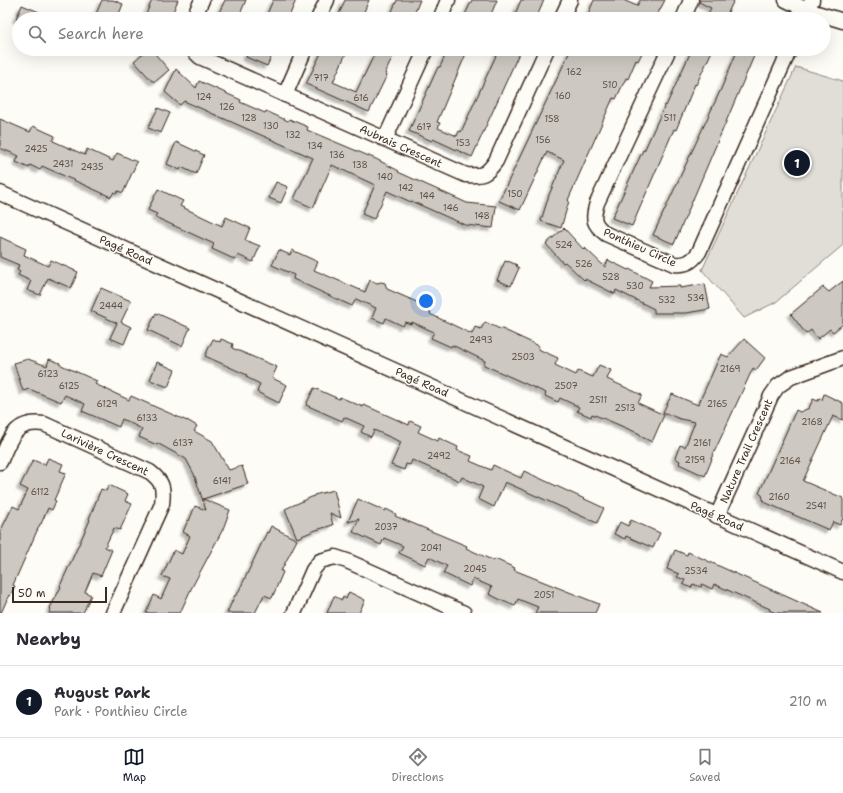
<!DOCTYPE html>
<html lang="en">
<head>
<meta charset="utf-8">
<style>
  :root { --surface:#fff; --page:#f7f7f7; --text:#2b2b33; --muted:#7c7c81; --line:#e1e1e2; --accent:#111827 }
  body { margin:0; font-family:"Shantell Sans",sans-serif; background:var(--page); color:var(--text) }
  .scale { position:absolute; left:12px; bottom:10px; width:95px; box-sizing:border-box; padding-left:4px; border:2px solid #3b2a1e; border-top:0; font-size:11px; line-height:14px; white-space:nowrap; color:#3b2a1e; -webkit-text-stroke:3px #fdfcf7; paint-order:stroke }
  .you { position:absolute; left:426px; top:301px; width:14px; height:14px; margin:-10px; border:3px solid #fff; border-radius:50%; background:#1a73e8; box-shadow:0 0 0 6px #1a73e833 }
  .badge { display:grid; place-items:center; width:26px; height:26px; border-radius:50%; background:var(--accent); color:#fff; font-size:13px; font-weight:700 }
  .pin { position:absolute; translate:-50% -50%; border:2px solid #fff; box-shadow:0 1px 4px #0006 }
  .list { margin:0; padding:0; list-style:none }
  h2 { display:flex; justify-content:space-between; align-items:center; height:52px; margin:0; padding:0 16px; font-size:17px }
  h2 small { font-size:13px; font-weight:400; color:var(--muted) }
  .list li { display:grid; grid-template-columns:26px 1fr auto; gap:12px; align-items:center; box-sizing:border-box; height:72px; padding:0 16px; border-top:1px solid var(--line) }
  .list b { display:block; font-size:15px; white-space:nowrap }
  .list p { margin:0; font-size:13px; white-space:nowrap; color:var(--muted) }
  .list em { font-size:13px; font-style:normal; color:var(--muted) }
  .icon { flex:none; width:22px; height:22px; fill:none; stroke:currentColor; stroke-width:2; stroke-linecap:round; stroke-linejoin:round }
  .map { position:relative; flex:none; width:843px; height:613px; overflow:hidden }
  .search { position:absolute; background:var(--surface); box-shadow:0 4px 16px #0002; left:12px; right:12px; top:12px; height:44px; display:flex; align-items:center; gap:10px; box-sizing:border-box; padding:0 14px; border-radius:22px; color:var(--muted); font-size:15px }
  .sheet { height:124px; background:var(--surface) }
  nav { display:flex; justify-content:space-around; align-items:center; box-sizing:border-box; height:56px; border-top:1px solid var(--line); background:var(--surface); font-size:11px; color:var(--muted) }
  nav a { display:grid; justify-items:center; gap:2px }
  nav .on { color:var(--accent) }
  .map>svg:first-child { display:block }
</style>
</head>
<body>
<div class="map">
<svg width="843" height="613" viewBox="0 0 843 613">
  <defs>
    <filter id="shadow"><feDropShadow dx="-3.5" dy="3.5" stdDeviation="1" flood-color="#0004"/></filter>
  </defs>
  <rect width="100%" height="100%" fill="#fdfcf7"/>
  <filter id="ink" filterUnits="userSpaceOnUse"><feTurbulence type="fractalNoise" baseFrequency=".025" numOctaves="2"/><feDisplacementMap in="SourceGraphic" scale="8" xChannelSelector="R" yChannelSelector="G"/><feConvolveMatrix kernelMatrix="1 2 1 2 8 2 1 2 1" color-interpolation-filters="sRGB"/></filter>
  <g filter="url(#ink)">
    <path fill="#e1ded7" stroke="#8e847a" d="M796 67 843 81V245L776 302 744 318 702 270Z"/>
    <g fill="#cdc8c2" stroke="#3b2a1e" filter="url(#shadow)">
      <path d="M102 0H113L123 4 117 19H94Z"/>
      <path d="M152 0H178L170 19H144Z"/>
      <path d="M225 0H246L238 19H216Z"/>
      <path d="M273 0H296L288 19H265Z"/>
      <path d="M345 0H369L361 19H337Z"/>
      <path d="M397 0H420L412 19H397L390 16Z"/>
      <path d="M472 0H497L489 19H463Z"/>
      <path d="M521 0H544L536 19H513Z"/>
      <path d="M594 0H623L637 6 640 0H665L655 19H586Z"/>
      <path d="M699 0H734L725 19H705L711 8 699 2Z"/>
      <path d="M22 5 56 19H16Z"/>
      <path d="M148 49H151L169 70 156 81H152L134 61Z"/>
      <path d="M250 49H275L267 66 246 57Z"/>
      <path d="M323 49H348L333 82 356 92 377 49H396L385 74 387 75 369 112 306 84Z"/>
      <path d="M448 49H468L437 122 440 123 438 128 457 136 459 131 461 132 499 49H521L472 157 433 139 432 141 409 131 438 67H440Z"/>
      <path d="M571 49H644L638 61 636 60 628 79 626 78 616 99 613 98 568 200 569 201 561 228 541 221 549 195 564 160 547 152 520 210 499 201Z"/>
      <path d="M692 49H713L696 85 695 84 676 130 674 129 632 226 612 218 643 150 644 151 665 105 666 106Z"/>
      <path d="M738 49H757L674 244 653 235 721 89Z"/>
      <path d="M176 69 196 88 199 81 241 100 240 102 265 113 266 111 288 121 289 119 308 127 307 130 376 159 399 171 398 172 467 203 496 206 493 228 465 225 411 201V202L387 191 374 219 362 214 375 185 332 165 313 208 294 199 313 158 184 101 180 105 165 92Z"/>
      <path d="M158 108 170 113 161 133 148 128Z"/>
      <path d="M0 119 30 132 33 126 55 136 53 141 85 155 87 149 113 161 117 153 137 162 123 193 118 191 117 193 114 192 111 197 42 166 40 170 30 165 29 168 16 162 19 156 0 148Z"/>
      <path d="M176 142 204 155 196 174 181 167 180 170 167 164Z"/>
      <path d="M276 182 288 187 281 203 269 198Z"/>
      <path d="M158 189 183 201 180 206 222 226 226 217 250 228 245 240 260 246 253 262 238 255 236 260 212 249 214 244 155 217 157 214 148 210Z"/>
      <path d="M564 228 584 250 585 248 605 267 608 260 628 270 629 269 652 281 649 287 680 286V288L705 284 710 309 686 313H654V309L616 290 615 294 585 279 584 280 565 262 563 263 546 244Z"/>
      <path d="M0 237 26 249 24 255 48 266 51 260 78 272 71 288 48 278 40 295 27 290 31 281 18 275 20 272 17 270 19 265 0 257Z"/>
      <path d="M279 250 290 255 292 250 318 262 314 270 365 292 370 280 377 283 381 282 385 283 387 289 426 306 424 309 431 312 430 314 472 334 475 327 481 329 485 322 500 329V328L539 346 538 349 558 358 555 365 576 375 578 371 593 377 599 365 611 370 607 379 642 395 638 403 664 415 652 442 640 436V434L605 419 592 414 591 417 577 411 579 407 560 398 558 402 545 396 546 393 484 365 485 361 471 354 452 345 451 347 431 338 434 332 412 322 411 324 405 322 403 326 386 318 384 323 372 318 376 308 356 299 352 306 293 279 294 275 272 265Z"/>
      <path d="M505 261 508 262V261L517 265 516 266 519 268 511 286 497 280Z"/>
      <path d="M843 281V324L833 332 830 329 818 339 811 330 806 334 791 314 823 287 829 292Z"/>
      <path d="M101 288 131 301 121 322 131 327 124 344 110 338 117 323 91 311Z"/>
      <path d="M156 313 190 328 182 346 148 330Z"/>
      <path d="M213 339 220 342 221 339 233 344 232 348 277 367 272 378 287 385 279 403 257 392 260 384 246 377 247 375 205 356Z"/>
      <path d="M744 339 765 358 756 370 753 368 711 459H712L705 476 679 464 680 461 675 458 680 445 685 447 695 422 680 419 663 412 672 394 698 405 721 354 728 357Z"/>
      <path d="M28 359 47 366 49 359 60 363 59 364 97 381 95 384 129 400 131 396 187 421V420L197 426 194 431 212 441 229 470 242 466 248 484 203 499 230 510 223 529 191 589 180 613H146L154 595 161 599 170 579 162 576 174 550 182 554 190 536 183 532 188 520 189 521 195 506 206 510 194 474 186 459 157 443V445L139 437 142 429 122 419 119 427 82 411 85 404 65 395 61 402 29 389 23 391 14 363Z"/>
      <path d="M157 362 175 370 168 387 150 380Z"/>
      <path d="M314 388 339 399 340 397 363 407 364 405 409 425 410 421 421 426 418 432 438 441 439 438 458 447 457 450 472 456 470 461 491 470 493 465 521 478 524 471 604 508 597 523 505 482 494 507 478 499 483 487 462 477 460 481 412 460 410 465 406 464 404 470 391 465 401 442 374 430 371 437 361 432 364 426 344 417 342 421 306 405Z"/>
      <path d="M824 394 843 403V420L833 416 803 481 843 498V518L840 525 833 522 829 530 764 502 762 495 759 493 796 410 800 412 809 408 813 399 818 401 819 398 822 400Z"/>
      <path d="M48 458 63 464 60 471 66 473 54 500 56 501 52 510 48 508 41 524H40L13 585 15 586 10 596 9 595 1 613H0V532L13 506 19 509 28 490 20 486 33 460 45 465Z"/>
      <path d="M109 485 128 494 125 501 132 504 120 530 114 528 105 547 112 550 101 576 93 573 85 592 91 595 83 613H49L51 609 50 608 61 587 60 586 90 520 89 519 101 489 106 491Z"/>
      <path d="M334 490 341 518 330 513 333 525 316 530 297 538 285 509 314 496V495Z"/>
      <path d="M358 499 385 511 386 509 396 514 395 516 467 546 466 548 494 561 495 559 515 568 514 570 599 604 595 613H535L538 607 518 599 515 606 503 601 489 594 492 587 473 579 470 586 443 573 447 566 429 557 425 565 399 553 403 546 384 538 381 545 353 532 359 519 348 522Z"/>
      <path d="M631 520 660 533 653 548 626 536 625 539 614 534 620 522 628 526Z"/>
      <path d="M271 526 297 540 281 571 283 572 272 598 264 595 255 613H227L235 595H237L267 532 268 533Z"/>
      <path d="M675 550 687 555 688 552 823 613H776L769 610 770 609 714 584 712 589 702 584 701 587 693 584 691 588 683 584 685 580 677 577 679 574 667 569Z"/>
      <path d="M349 592 365 600 359 613H327L334 596 342 600 343 597 346 599Z"/>
    </g>
    <g fill="none" stroke-linecap="round" stroke-linejoin="round">
      <g stroke="#3b2a1e" stroke-width="17">
        <g id="minor">
          <path d="M786 0 807 10 843 21"/>
          <path d="M193 19 202 0"/>
          <path d="M318 19 327 0"/>
          <path d="M440 19 448 0"/>
          <path d="M561 19 570 0"/>
          <path d="M683 19 691 0"/>
          <path d="M803 19 812 0"/>
          <path d="M192 49 200 57 466 175C483 176 486 175 496 161L547 49"/>
          <path d="M669 49 597 203C592 219 593 224 606 234L674 264C686 265 692 262 699 252L790 49"/>
          <path d="M285 95 305 49"/>
          <path d="M385 139 426 49"/>
          <path d="M0 193 843 572"/>
          <path d="M0 462C10 439 14 420 44 424L150 472C163 482 164 488 162 504L113 613"/>
          <path d="M717 516 771 396 778 386 791 377 843 358"/>
          <path d="M294 613 313 570 320 561 335 557 347 561 464 613"/>
        </g>
      </g>
      <use href="#minor" stroke="#fdfcf7" stroke-width="14"/>
    </g>
  </g>
  <g text-anchor="middle" stroke-width="3" stroke-linejoin="round" paint-order="stroke">
    <g font-size="9" fill="#605247">
      <text x="574" y="75">162</text>
      <text x="321" y="81">717</text>
      <text x="610" y="88">510</text>
      <text x="563" y="99">160</text>
      <text x="204" y="100">124</text>
      <text x="361" y="101">616</text>
      <text x="227" y="110">126</text>
      <text x="249" y="121">128</text>
      <text x="670" y="121">511</text>
      <text x="552" y="122">158</text>
      <text x="271" y="129">130</text>
      <text x="424" y="130">617</text>
      <text x="293" y="138">132</text>
      <text x="543" y="143">156</text>
      <text x="463" y="146">153</text>
      <text x="315" y="149">134</text>
      <text x="36" y="152">2425</text>
      <text x="337" y="158">136</text>
      <text x="63" y="167">2431</text>
      <text x="360" y="168">138</text>
      <text x="92" y="170">2435</text>
      <text x="385" y="180">140</text>
      <text x="406" y="191">142</text>
      <text x="515" y="197">150</text>
      <text x="427" y="199">144</text>
      <text x="451" y="211">146</text>
      <text x="482" y="219">148</text>
      <text x="564" y="248">524</text>
      <text x="584" y="267">526</text>
      <text x="611" y="280">528</text>
      <text x="635" y="289">530</text>
      <text x="696" y="301">534</text>
      <text x="667" y="303">532</text>
      <text x="111" y="309">2444</text>
      <text x="481" y="343">2493</text>
      <text x="523" y="360">2503</text>
      <text x="730" y="372">2169</text>
      <text x="48" y="377">6123</text>
      <text x="69" y="389">6125</text>
      <text x="566" y="389">2507</text>
      <text x="598" y="403">2511</text>
      <text x="107" y="407">6129</text>
      <text x="717" y="407">2165</text>
      <text x="625" y="411">2513</text>
      <text x="147" y="421">6133</text>
      <text x="812" y="425">2168</text>
      <text x="183" y="446">6137</text>
      <text x="702" y="446">2161</text>
      <text x="439" y="459">2492</text>
      <text x="695" y="463">2159</text>
      <text x="790" y="464">2164</text>
      <text x="222" y="484">6141</text>
      <text x="40" y="495">6112</text>
      <text x="779" y="500">2160</text>
      <text x="816" y="509">2541</text>
      <text x="386" y="530">2037</text>
      <text x="431" y="551">2041</text>
      <text x="475" y="572">2045</text>
      <text x="696" y="574">2534</text>
      <text x="544" y="598">2051</text>
    </g>
    <g font-size="11" fill="#3b2a1e" stroke="#fdfcf7">
      <text transform="translate(401 146) rotate(24)" y="4">Aubrais Crescent</text>
      <text transform="translate(640 247) rotate(24)" y="4">Ponthieu Circle</text>
      <text transform="translate(126 250) rotate(24)" y="4">Pagé Road</text>
      <text transform="translate(422 382) rotate(24)" y="4">Pagé Road</text>
      <text transform="translate(746 451) rotate(-66)" y="4">Nature Trail Crescent</text>
      <text transform="translate(105 452) rotate(25)" y="4">Larivière Crescent</text>
      <text transform="translate(717 516) rotate(24)" y="4">Pagé Road</text>
    </g>
  </g>
</svg>
<div class="scale">50 m</div>
<div class="you"></div>
<div class="pin badge" style="left:797px;top:163px">1</div>
<div class="search"><svg class="icon" aria-label="search" viewBox="0 0 24 24"><circle cx="10" cy="10" r="6"/><path d="M15 15l6 6"/></svg>Search here</div>
</div>
<section class="sheet">
<h2>Nearby<small></small></h2>
<ul class="list">
<li><span class="badge">1</span><div><b>August Park</b><p>Park · Ponthieu Circle</p></div><em>210 m</em></li>
</ul>
</section>
<nav>
<a class="on"><svg class="icon" aria-label="map" viewBox="0 0 24 24"><path d="M3 6l6-2 6 2 6-2v14l-6 2-6-2-6 2zM9 4v14M15 6v14"/></svg>Map</a>
<a><svg class="icon" aria-label="directions" viewBox="0 0 24 24"><path d="M12 3l9 9-9 9-9-9zM9 14v-3h6M13 9l2 2-2 2"/></svg>Directions</a>
<a><svg class="icon" aria-label="saved" viewBox="0 0 24 24"><path d="M7 4h10v16l-5-4-5 4z"/></svg>Saved</a>
</nav>
</body>
</html>
